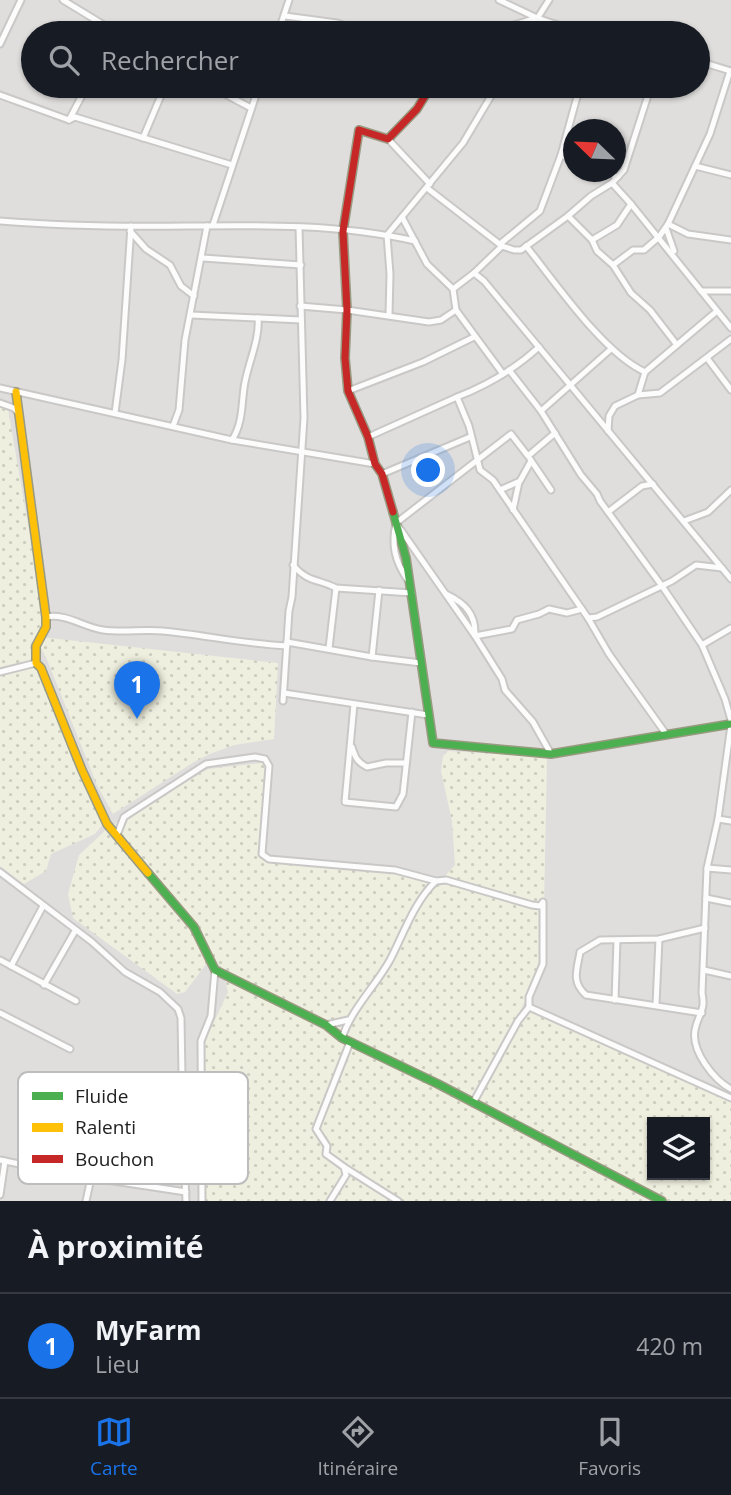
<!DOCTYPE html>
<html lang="fr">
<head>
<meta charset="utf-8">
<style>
  :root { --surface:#171b24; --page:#20242c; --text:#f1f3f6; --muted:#9ea1a6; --line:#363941; --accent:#1a73e8 }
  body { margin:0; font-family:"Open Sans",sans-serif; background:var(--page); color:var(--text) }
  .controls { position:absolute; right:21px; bottom:21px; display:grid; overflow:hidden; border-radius:0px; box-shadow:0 2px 5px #0004 }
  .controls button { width:63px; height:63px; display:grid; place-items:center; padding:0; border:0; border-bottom:2px solid var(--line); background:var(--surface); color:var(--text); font:35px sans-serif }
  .compass { position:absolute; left:563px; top:119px; width:63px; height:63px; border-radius:50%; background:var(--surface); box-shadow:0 2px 5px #0004; rotate:293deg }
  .you { position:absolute; left:429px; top:471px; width:24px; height:24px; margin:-18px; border:5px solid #fff; border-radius:50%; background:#1a73e8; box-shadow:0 0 0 10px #1a73e833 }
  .badge { display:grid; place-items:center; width:46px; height:46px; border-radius:50%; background:var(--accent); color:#fff; font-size:23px; font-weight:700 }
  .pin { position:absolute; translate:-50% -58px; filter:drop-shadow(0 2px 4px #0008) }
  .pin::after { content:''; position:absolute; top:37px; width:24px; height:21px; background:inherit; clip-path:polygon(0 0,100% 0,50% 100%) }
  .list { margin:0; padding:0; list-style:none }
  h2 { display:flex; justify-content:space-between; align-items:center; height:91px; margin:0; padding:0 28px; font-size:30px }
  h2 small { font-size:23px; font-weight:400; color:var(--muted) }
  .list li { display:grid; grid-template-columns:46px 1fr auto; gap:21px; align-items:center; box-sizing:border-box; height:105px; padding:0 28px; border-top:2px solid var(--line) }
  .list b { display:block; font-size:26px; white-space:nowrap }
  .list p { margin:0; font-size:23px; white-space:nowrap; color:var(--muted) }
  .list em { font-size:23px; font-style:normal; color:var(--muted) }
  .icon { flex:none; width:38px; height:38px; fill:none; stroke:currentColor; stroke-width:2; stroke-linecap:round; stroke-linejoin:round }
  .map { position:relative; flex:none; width:731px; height:1201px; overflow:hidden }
  .search { position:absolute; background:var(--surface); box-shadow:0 2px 5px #0004; left:21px; right:21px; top:21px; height:77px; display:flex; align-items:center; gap:18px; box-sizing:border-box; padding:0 24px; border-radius:38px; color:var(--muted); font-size:26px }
  .sheet { height:196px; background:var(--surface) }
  nav { display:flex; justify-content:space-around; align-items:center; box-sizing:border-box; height:98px; border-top:2px solid var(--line); background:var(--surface); font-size:19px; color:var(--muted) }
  nav a { display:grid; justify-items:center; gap:4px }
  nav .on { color:var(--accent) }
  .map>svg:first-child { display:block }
</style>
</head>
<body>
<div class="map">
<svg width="731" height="1201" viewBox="0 0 731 1201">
  <defs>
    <pattern id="farmland-dots" width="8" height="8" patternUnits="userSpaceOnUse" patternTransform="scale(1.75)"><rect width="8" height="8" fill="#efefdf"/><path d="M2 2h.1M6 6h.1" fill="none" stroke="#cdcdbf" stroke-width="1.8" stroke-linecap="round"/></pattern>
  </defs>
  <rect width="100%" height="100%" fill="#f0eeeb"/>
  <path fill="#dfdedc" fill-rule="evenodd" d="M0 0H731V1201H0ZM33 33H698V86H33ZM574 130H616V172H574ZM652 1122H705V1175H652Z"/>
  <g fill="url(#farmland-dots)" fill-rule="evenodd">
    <path d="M0 402 7 404 44 616 43 627 30 645 34 653 29 663 39 668 103 824 95 834 51 854 46 871 24 884 0 866Z"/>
    <path d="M40 637 278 663 274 739 234 745 210 754 194 762 113 814 97 785 46 657 39 645Z"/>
    <path d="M448 751 547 757 543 959 519 1014 537 1012 731 1101V1201H203V1045L228 992 221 966 207 963 185 992 177 994 73 918 68 894 79 855 108 828 208 769 269 762 262 849 268 858 444 877 455 865 452 821 441 771 443 756ZM652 1122H705V1175H652Z"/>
  </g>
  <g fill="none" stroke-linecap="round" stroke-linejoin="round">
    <g stroke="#c9c8c7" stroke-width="9">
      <g id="street">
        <path d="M63 0 117 33"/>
        <path d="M499 0 537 18 582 33"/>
        <path d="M285 16 337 23 368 33"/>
        <path d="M278 33 289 0"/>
        <path d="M502 33 514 25 537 18"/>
        <path d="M528 33 549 0"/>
        <path d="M0 44 21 0"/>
        <path d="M698 61 731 71"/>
        <path d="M210 86 251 108"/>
        <path d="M481 86 494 91 497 86"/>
        <path d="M0 95 69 120 75 117 232 165"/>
        <path d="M69 120 87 86"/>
        <path d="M143 138 165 86"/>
        <path d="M388 139 430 184"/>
        <path d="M561 155 574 160"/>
        <path d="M695 166 731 175"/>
        <path d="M604 172 618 177"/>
        <path d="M427 188 502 246 514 250H521L568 216 591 196 612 183 624 170 651 86"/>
        <path d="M631 204 731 328"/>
        <path d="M568 216 592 240 597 251 613 265 631 293 650 310 677 345"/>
        <path d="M402 217 427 264 453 289 456 310 503 374"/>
        <path d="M0 221C62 226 125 227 187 226 262 225 341 224 415 241"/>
        <path d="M668 224 688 234 731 240"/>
        <path d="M213 225 259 86"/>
        <path d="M666 228 674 251"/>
        <path d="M130 231 146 249 170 265 181 286 194 296"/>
        <path d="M592 240 617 225 631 204 612 183"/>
        <path d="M500 244 540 211 561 155 580 86"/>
        <path d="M526 246C556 283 603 353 645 372L717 311"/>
        <path d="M203 258 301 265"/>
        <path d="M613 265 633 250H644L659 237 668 224 710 134 730 71"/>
        <path d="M474 273 484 281 731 579"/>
        <path d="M453 289 474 273 502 246"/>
        <path d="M701 291H731"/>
        <path d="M300 306 347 310 429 322 441 320 456 310"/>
        <path d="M191 315 301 320"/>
        <path d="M389 315 390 274 387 235 463 143 494 91"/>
        <path d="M539 347C515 369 488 385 457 397L469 426 480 470 493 480 588 618 609 654 666 734"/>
        <path d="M707 358 731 390"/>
        <path d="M509 370 541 411 581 475 597 494 600 501 662 586 702 645 731 628"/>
        <path d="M0 388 232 440 375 464"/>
        <path d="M348 391 423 362 474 337"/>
        <path d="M638 395 645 372"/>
        <path d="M0 403 14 408 19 414"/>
        <path d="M541 411 611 349"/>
        <path d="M115 413 122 360 131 226"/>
        <path d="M173 426 179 410 185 340 207 226"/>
        <path d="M608 431 609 416 615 406 638 395 660 393 731 339"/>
        <path d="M368 437 457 397"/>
        <path d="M232 440C244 421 241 402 245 382 249 361 260 338 258 318"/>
        <path d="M530 459 551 490"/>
        <path d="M382 474 470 437"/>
        <path d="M500 490 520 481 531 461"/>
        <path d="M513 510 519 482"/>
        <path d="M608 512 642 486 653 484"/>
        <path d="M684 521 708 512 731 490"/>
        <path d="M396 523C391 545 395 561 407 579"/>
        <path d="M293 565C307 582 318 579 336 588L412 593"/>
        <path d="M446 594C465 603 476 614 475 636L512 629 517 620 539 614 549 609 567 613 582 609"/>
        <path d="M46 617C66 613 83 627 103 630 123 633 143 629 163 631 204 635 245 644 287 646"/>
        <path d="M588 618 597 617 672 581 696 565 722 568"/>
        <path d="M287 642 372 657 421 663"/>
        <path d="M702 645 725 699 731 720"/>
        <path d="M329 648 336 588"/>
        <path d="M372 657 379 590"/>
        <path d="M0 672 36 663"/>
        <path d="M284 693 428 715"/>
        <path d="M283 701 289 611 292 597 304 418 299 227"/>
        <path d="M354 704 345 802 396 807 403 794 412 712"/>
        <path d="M731 725 718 819 707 868 702 993C706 1011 698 1014 695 1030 691 1051 714 1080 731 1089"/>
        <path d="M352 747C355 757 357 762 367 767L386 763H406"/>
        <path d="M551 754 533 722 505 690 502 679 475 636 396 523 511 434 528 456 555 433"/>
        <path d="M718 819 731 821"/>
        <path d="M117 835 124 817 206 764 255 757 265 759 269 766 262 854 269 859 395 870 436 881"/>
        <path d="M707 868 731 870"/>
        <path d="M0 872 92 942 125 972 160 992 178 1009 181 1018 183 1135 186 1201"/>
        <path d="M706 898 731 903"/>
        <path d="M0 960 76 1001"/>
        <path d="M11 966 43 906"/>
        <path d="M704 970 731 976"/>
        <path d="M44 985 75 931"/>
        <path d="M615 1000 617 940"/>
        <path d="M656 1004 659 939"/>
        <path d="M0 1013 70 1049"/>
        <path d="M702 1013 586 995C571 982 577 970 580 952L600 940 659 939 705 928"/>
        <path d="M326 1025 348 1020"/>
        <path d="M342 1038C352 1008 375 987 390 960 404 933 414 902 436 881L446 880 532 905 540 906 543 902V964L529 997V1007L731 1098"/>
        <path d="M473 1103 518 1021 529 1007"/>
        <path d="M0 1160 67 1174 186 1192"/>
        <path d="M344 1167 398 1201"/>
        <path d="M0 1195 5 1161"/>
        <path d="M86 1201 91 1178"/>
        <path d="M202 1201 201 1041 211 1016 215 970"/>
        <path d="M330 1201 346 1175 344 1167 326 1154 327 1146 316 1129 350 1042"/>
      </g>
    </g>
    <g stroke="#999a82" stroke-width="10">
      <g id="fast">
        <path d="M393 512 406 558 433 743 551 754 731 724"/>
        <path d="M148 873 194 927 215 970 326 1025 342 1038 438 1084 662 1201"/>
      </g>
    </g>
    <g stroke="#999a82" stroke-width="10">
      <path id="slow" d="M16 392 46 617V627L36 646V663L41 668 82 770 107 824 148 873"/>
    </g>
    <g stroke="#999a82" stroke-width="10">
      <path id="jam" d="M393 512 382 474 375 464 368 437 348 391 345 358 347 310 343 231 359 130 388 139 417 109 431 86"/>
    </g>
    <use href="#street" stroke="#fdfcfc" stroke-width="5"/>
    <use href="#fast" stroke="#4caf50" stroke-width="7"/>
    <use href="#slow" stroke="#ffc107" stroke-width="7"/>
    <use href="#jam" stroke="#c62828" stroke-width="7"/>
  </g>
  <rect x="18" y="1072" width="230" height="112" rx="10" fill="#fff" stroke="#bdbdbd" stroke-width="2"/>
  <rect x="32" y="1092" width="31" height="8" fill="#4caf50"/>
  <rect x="32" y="1123" width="31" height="9" fill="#ffc107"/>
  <rect x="32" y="1155" width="31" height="8" fill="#c62828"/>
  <g font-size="19" fill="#222">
    <text x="75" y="1103">Fluide</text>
    <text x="75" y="1134">Ralenti</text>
    <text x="75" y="1166">Bouchon</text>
  </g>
</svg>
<div class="controls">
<button><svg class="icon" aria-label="layers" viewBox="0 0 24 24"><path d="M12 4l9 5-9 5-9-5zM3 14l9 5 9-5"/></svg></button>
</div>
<svg class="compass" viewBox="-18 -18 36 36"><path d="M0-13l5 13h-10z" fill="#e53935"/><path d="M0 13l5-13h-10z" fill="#9ea1a6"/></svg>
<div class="you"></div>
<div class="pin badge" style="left:137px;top:719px">1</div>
<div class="search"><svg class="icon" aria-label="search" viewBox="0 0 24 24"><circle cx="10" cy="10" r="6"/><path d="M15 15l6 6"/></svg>Rechercher</div>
</div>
<section class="sheet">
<h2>À proximité<small></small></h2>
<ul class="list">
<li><span class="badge">1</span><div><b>MyFarm</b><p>Lieu</p></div><em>420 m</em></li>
</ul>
</section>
<nav>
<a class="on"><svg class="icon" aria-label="map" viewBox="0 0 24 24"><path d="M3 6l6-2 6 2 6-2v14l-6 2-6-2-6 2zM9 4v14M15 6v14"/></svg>Carte</a>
<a><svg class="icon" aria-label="directions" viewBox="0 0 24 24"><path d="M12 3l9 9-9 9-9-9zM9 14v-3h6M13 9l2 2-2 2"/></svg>Itinéraire</a>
<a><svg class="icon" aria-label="saved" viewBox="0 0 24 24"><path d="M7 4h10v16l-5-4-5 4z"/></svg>Favoris</a>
</nav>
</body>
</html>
